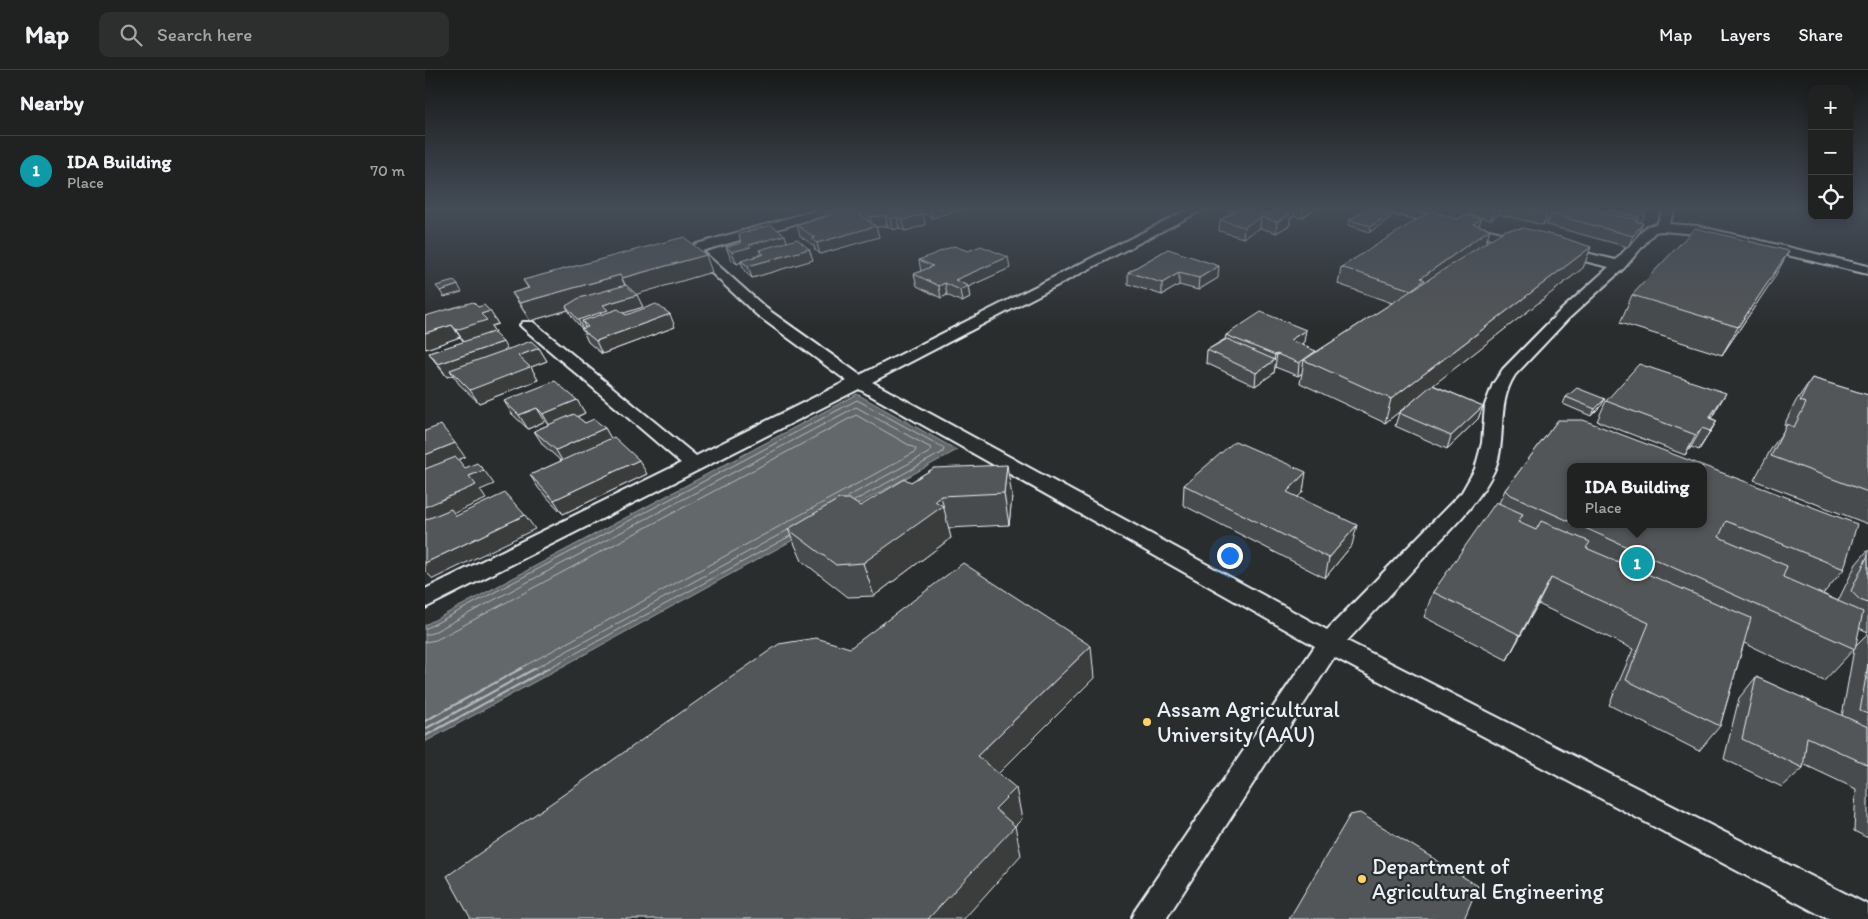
<!DOCTYPE html>
<html lang="en">
<head>
<meta charset="utf-8">
<style>
  :root { --surface:#202222; --page:#2d2f2f; --text:#f1f3f6; --muted:#a2a4a5; --line:#3d3f40; --accent:#8bbbb9 }
  body { margin:0; font-family:Itim,sans-serif; background:var(--page); color:var(--text) }
  .controls { position:absolute; right:15px; top:15px; display:grid; overflow:hidden; border-radius:10px; box-shadow:0 2px 12px #0003 }
  .controls button { width:45px; height:45px; display:grid; place-items:center; padding:0; border:0; border-bottom:1px solid var(--line); background:var(--surface); color:var(--text); font:25px sans-serif }
  .you { position:absolute; left:804px; top:485px; width:18px; height:18px; margin:-12px; border:4px solid #fff; border-radius:50%; background:#1a73e8; box-shadow:0 0 0 8px #1a73e833 }
  .badge { display:grid; place-items:center; width:32px; height:32px; border-radius:50%; background:var(--accent); color:#fff; font-size:16px; font-weight:700 }
  .pin { position:absolute; translate:-50% -50%; border:2px solid #fff; box-shadow:0 1px 5px #0006 }
  .popup { position:absolute; left:1142px; top:393px; width:140px; height:65px; box-sizing:border-box; display:grid; place-content:center; border-radius:10px; background:var(--surface); filter:drop-shadow(0 1px 4px #0005); font-size:16px; white-space:nowrap; color:var(--muted) }
  .popup b { font-size:19px; color:var(--text) }
  .popup::after { content:''; position:absolute; left:50%; top:100%; margin-left:-10px; border:10px solid transparent; border-top-color:var(--surface) }
  .list { margin:0; padding:0; list-style:none }
  h2 { display:flex; justify-content:space-between; align-items:center; height:65px; margin:0; padding:0 20px; font-size:21px }
  h2 small { font-size:16px; font-weight:400; color:var(--muted) }
  .list li { display:grid; grid-template-columns:32px 1fr auto; gap:15px; align-items:center; box-sizing:border-box; height:70px; padding:0 20px; border-top:1px solid var(--line) }
  .list b { display:block; font-size:19px; white-space:nowrap }
  .list p { margin:0; font-size:16px; white-space:nowrap; color:var(--muted) }
  .list em { font-size:16px; font-style:normal; color:var(--muted) }
  .icon { flex:none; width:28px; height:28px; fill:none; stroke:currentColor; stroke-width:2; stroke-linecap:round; stroke-linejoin:round }
  .map { position:relative; flex:none; width:1443px; height:849px; overflow:hidden }
  header { display:flex; align-items:center; gap:30px; box-sizing:border-box; height:70px; padding:0 25px; background:var(--surface); border-bottom:1px solid var(--line) }
  header strong { font-size:24px }
  nav { display:flex; gap:28px; margin-inline-start:auto; font-size:18px }
  .search { width:350px; height:45px; background:var(--page); display:flex; align-items:center; gap:12px; box-sizing:border-box; padding:0 18px; border-radius:10px; color:var(--muted); font-size:19px }
  main { display:flex }
  aside { flex:1; background:var(--surface) }
  .map>svg:first-child { display:block }
</style>
</head>
<body>
<header>
<strong>Map</strong>
<div class="search"><svg class="icon" aria-label="search" viewBox="0 0 24 24"><circle cx="10" cy="10" r="6"/><path d="M15 15l6 6"/></svg>Search here</div>
<nav><a>Map</a><a>Layers</a><a>Share</a></nav>
</header>
<main>
<aside>
<h2>Nearby<small></small></h2>
<ul class="list">
<li><span class="badge" style="background:#0f9aa8">1</span><div><b>IDA Building</b><p>Place</p></div><em>70 m</em></li>
</ul>
</aside>
<div class="map">
<svg width="1443" height="849" viewBox="0 0 1443 849">
  <rect width="100%" height="100%" fill="#2a2d2e"/>
  <filter id="ink" filterUnits="userSpaceOnUse"><feTurbulence type="fractalNoise" baseFrequency=".02" numOctaves="2"/><feDisplacementMap in="SourceGraphic" scale="10" xChannelSelector="R" yChannelSelector="G"/><feConvolveMatrix kernelMatrix="1 2 1 2 8 2 1 2 1" color-interpolation-filters="sRGB"/></filter>
  <g filter="url(#ink)">
    <path fill="#63686b" stroke="#989fa3" d="M432 324 532 380 0 672V555Z"/>
    <g fill="none" stroke-linecap="round" stroke-linejoin="round">
      <g stroke="#b3bac0" stroke-width="1">
        <path d="M0 559 432 330 519 378 518 382 429 431"/>
        <path d="M0 565 7 563 431 337 506 378 505 382 422 427"/>
        <path d="M0 572 11 570 431 345 491 379 490 382 94 599"/>
        <path d="M109 599 363 460"/>
        <path d="M122 599 365 466"/>
      </g>
      <g stroke="#b3bac0" stroke-width="2">
        <path d="M0 651 97 598"/>
        <path d="M0 659 111 598"/>
        <path d="M0 666 124 598"/>
      </g>
      <g stroke="#e8f1f8" stroke-width="4">
        <g id="service">
          <path d="M396 139H416L414 141 277 181 342 239 435 305 764 139H779L447 312 902 560 1037 422 1050 399 1057 373 1060 335 1068 314 1078 299 1133 243 1184 197 1130 184 1129 181 1130 178 1135 177 1191 190 1222 156 1232 154 1238 139H1250L1244 154 1272 156 1443 196V204L1272 164 1237 161 1230 162 1199 198 1143 249 1090 305C1070 336 1083 370 1069 401 1054 432 1029 456 1005 481 978 511 950 541 922 571L1443 835V849H1403L909 587 741 849H706L711 838 890 576 434 319 0 538V519L256 393 98 258 95 255 98 252H108L271 386 422 311 332 245 266 184 259 186 253 182 254 179Z"/>
          <path d="M958 139H979L1101 169 1103 172 1097 176 960 141Z"/>
        </g>
      </g>
      <use href="#service" fill="#2a2d2e" fill-rule="evenodd"/>
    </g>
    <g fill="#474b4d" stroke="#e8f1f8" fill-rule="evenodd">
      <path d="M433 139 498 144 500 155 480 161 474 158 468 160 462 156 451 157 454 167 395 184 390 180 389 176 375 166 372 155 401 147 400 140 435 145Z"/>
      <path d="M491 139H536L507 148Z"/>
      <path d="M805 139H890L877 148 869 146 865 148V155L851 163 835 158 818 168 794 161 795 150 805 144Z"/>
      <path d="M1044 139H1222L1218 149 1215 152 1218 153 1213 164 1203 177 1122 155 1124 150 1118 155 1073 144 1066 150 1043 144Z"/>
      <path d="M966 143 965 148 945 162 923 155 924 150Z"/>
      <path d="M1033 149H1056L1054 156 1065 159 1061 172 1166 177 1158 198 1008 315 1058 336 1053 349 1022 379 970 356 974 343 980 337 960 353 875 313 877 303 873 306 850 297 849 303 830 316 781 293 782 280 800 269 801 265 879 272 875 275 891 282 967 233 913 214 916 197Z"/>
      <path d="M360 165 362 172 384 179 388 190 327 208 320 202 316 192 312 194 306 189 301 177Z"/>
      <path d="M743 179 793 208 773 220 754 215 737 225 703 214V202Z"/>
      <path d="M494 190 585 198 543 217 545 228 537 232 522 225 516 228 492 216 489 204 496 202Z"/>
      <path d="M287 202 211 224 218 237 199 243 201 245 250 257 177 284 163 272 157 259 148 248 143 240 105 251 87 223 103 218 98 210Z"/>
      <path d="M1349 208 1297 285 1195 253 1207 225Z"/>
      <path d="M53 237 65 241 73 254 66 256 70 262 68 263 82 280 114 278 122 291 106 297 113 310 54 333 34 314 28 305 22 307 13 296 4 283 39 272 35 267 1 279 0 277V246Z"/>
      <path d="M1387 308 1443 325V454L1329 410 1346 379 1362 356 1359 355 1371 331Z"/>
      <path d="M1141 327 1176 336 1166 346 1138 334Z"/>
      <path d="M152 330 160 343 152 347 160 353 180 358 186 369 222 404 138 444 114 419 105 405 136 391 118 375 109 361 123 355 120 351 103 359 87 344 79 331Z"/>
      <path d="M1181 331 1290 342 1286 348 1292 351 1274 380 1266 377 1260 385 1172 351Z"/>
      <path d="M1133 350 1419 499 1398 524 1413 531 1431 494 1443 480V562L1434 558 1430 576 1443 563V768L1429 761 1431 719 1378 694V698L1357 717 1299 689 1314 628 1331 607 1417 646 1429 579 1399 611 1319 573 1295 656 1274 681 1184 635 1208 579 1113 534 1082 590 999 547 1008 522 1074 433 1080 420ZM1146 397 1278 454H1146Z"/>
      <path d="M509 398 587 426 584 455 523 458 526 468 449 526 423 527 377 491 363 459 435 436 486 412Z"/>
      <path d="M759 415 878 422 873 427 927 475 900 508 758 435Z"/>
    </g>
    <g fill="#3a3d3e" stroke="#e8f1f8">
      <path d="M506 139H536L507 148Z"/>
      <path d="M840 139H844L843 147H836L835 158 818 168 819 157 834 142Z"/>
      <path d="M865 139H870L869 146 865 148V155L851 163 852 152 864 144Z"/>
      <path d="M878 139H890L877 148Z"/>
      <path d="M1069 139H1074L1073 144 1066 150Z"/>
      <path d="M1128 139H1132L1126 144 1124 150 1118 155 1122 144Z"/>
      <path d="M1222 139 1218 149 1210 158 1214 147Z"/>
      <path d="M966 143 965 148 945 162 946 156Z"/>
      <path d="M498 144 500 155 480 161 478 150Z"/>
      <path d="M460 145 462 156 451 157 454 167 395 184 392 173 447 157 445 147Z"/>
      <path d="M472 147 474 158 468 160 465 149Z"/>
      <path d="M1056 149 1051 165 1048 154Z"/>
      <path d="M1218 153 1213 164 1203 177 1208 166Z"/>
      <path d="M1065 159 1060 175 997 221 986 220 996 208Z"/>
      <path d="M360 165 363 176 334 180 336 184 329 186 330 188 316 191V192L312 194 307 182 324 175Z"/>
      <path d="M1166 177 1158 198 960 353 966 329Z"/>
      <path d="M384 179 388 190 327 208 323 196Z"/>
      <path d="M1364 181 1349 208 1297 285 1313 257Z"/>
      <path d="M281 185 287 202 206 226 197 208Z"/>
      <path d="M583 187 585 198 543 217 545 228 537 232 535 220 530 210Z"/>
      <path d="M794 196 793 208 773 220 774 208Z"/>
      <path d="M754 203V215L737 225V213Z"/>
      <path d="M195 205 203 222 141 236 143 240 105 251 95 233Z"/>
      <path d="M520 213 522 225 516 228 514 216Z"/>
      <path d="M33 215 37 222 19 227 15 221Z"/>
      <path d="M212 225 218 237 186 247 157 251 162 262H160L153 250 178 235Z"/>
      <path d="M65 241 73 254 66 256 70 262 39 272 31 260 56 244Z"/>
      <path d="M245 244 250 257 177 284 171 271Z"/>
      <path d="M27 255 35 267 1 279 0 277V263Z"/>
      <path d="M881 260 879 272 863 283 865 270Z"/>
      <path d="M78 272 85 285 25 300 28 305 22 307 13 294Z"/>
      <path d="M114 278 122 291 106 297 113 310 54 333 45 320 93 286Z"/>
      <path d="M891 281 889 294 879 290 877 303 873 306 874 293Z"/>
      <path d="M852 284 849 303 830 316 831 303 849 291 850 285Z"/>
      <path d="M1301 323 1290 342 1279 358 1284 348Z"/>
      <path d="M1180 329 1176 336 1166 346 1170 339Z"/>
      <path d="M152 330 160 343 126 358 118 344Z"/>
      <path d="M1058 336 1053 349 1022 379 1026 366Z"/>
      <path d="M112 338 120 351 103 359 94 345Z"/>
      <path d="M1292 351 1280 370 1274 380 1285 361Z"/>
      <path d="M180 358 188 372 139 394 131 380Z"/>
      <path d="M1277 358 1266 377 1260 385 1271 365Z"/>
      <path d="M30 373 40 387 0 403V385Z"/>
      <path d="M214 390 222 404 138 444 129 430Z"/>
      <path d="M582 395 587 426 584 455 579 423Z"/>
      <path d="M59 400 69 414 55 420 61 429 0 456V437L44 406Z"/>
      <path d="M881 402 878 422 858 442 862 422Z"/>
      <path d="M516 426 526 468 449 526 438 493Z"/>
      <path d="M100 445 110 459 8 509 0 501V493Z"/>
      <path d="M932 455 927 475 900 508 904 488Z"/>
      <path d="M1126 508 1113 534 1082 590 1095 565Z"/>
      <path d="M666 576 669 608 560 717 552 686Z"/>
      <path d="M591 718 597 749 590 756 596 785 539 849H503L570 739Z"/>
    </g>
    <g fill="#535759" stroke="#e8f1f8">
      <path d="M404 139H418L420 140 426 139 451 156 392 173 387 169 390 168 372 155 407 145 400 140Z"/>
      <path d="M433 139H489L498 144 478 150 472 147 465 149 460 145 445 147Z"/>
      <path d="M805 139H840L834 142 841 144 850 139 866 144 852 152 836 147 819 157 795 150 811 141Z"/>
      <path d="M941 139H954L966 143 946 156 924 150Z"/>
      <path d="M1101 139H1128L1122 144Z"/>
      <path d="M1131 139H1173L1178 141 1177 142 1184 145 1211 149 1210 151 1218 153 1208 166 1126 144Z"/>
      <path d="M1179 139H1222L1214 147Z"/>
      <path d="M1006 141 1033 149 1039 145 1056 149 1048 154 1065 159 996 208 1000 210 986 220 916 197Z"/>
      <path d="M346 155 360 165 324 175 326 177 307 182 301 177 316 173 314 164Z"/>
      <path d="M1098 158 1136 167 1166 177 966 329 879 290 1080 160Z"/>
      <path d="M1270 158 1364 181 1313 257 1207 225Z"/>
      <path d="M259 167 281 185 197 208 195 205 95 233 87 223 104 218 98 210Z"/>
      <path d="M372 169 384 179 323 196 316 191 339 184 334 180Z"/>
      <path d="M529 176 543 181 556 176 583 187 530 210 543 216 535 220 520 213 514 216 489 204 508 196 494 190Z"/>
      <path d="M743 179 794 196 774 208 754 203 737 213 703 202Z"/>
      <path d="M29 211 33 215 15 221 11 216Z"/>
      <path d="M201 215 212 225 178 235 183 240 153 250 141 236 154 228Z"/>
      <path d="M48 232 53 237 59 235 65 241 56 244 62 250 31 260 27 255 0 263V246Z"/>
      <path d="M231 234 245 244 171 271 156 259 163 257 157 251 193 239 201 245Z"/>
      <path d="M836 242 881 260 865 270 891 281 874 293 852 284 850 285 801 265Z"/>
      <path d="M68 262 78 272 13 294 4 283Z"/>
      <path d="M802 269 850 290 831 303 782 280Z"/>
      <path d="M106 271 114 278 93 286 105 297 45 320 25 300Z"/>
      <path d="M1214 294 1301 323 1284 348 1292 351 1285 361 1277 358 1271 365 1181 331Z"/>
      <path d="M1387 308 1443 325V422L1346 386 1362 354 1369 357 1381 333 1375 331Z"/>
      <path d="M130 311 152 330 118 344 112 338 94 345 79 331Z"/>
      <path d="M1007 315 1058 336 1026 366 974 343Z"/>
      <path d="M1152 318 1180 329 1170 339 1141 327Z"/>
      <path d="M149 344 160 353 169 349 180 358 131 380 109 361Z"/>
      <path d="M1133 350H1158L1432 454 1419 499 1301 451 1294 467 1362 496 1358 507 1438 542 1430 579 1151 454H1278V397H1146V452L1084 424 1080 420Z"/>
      <path d="M16 355 30 373 0 385V361Z"/>
      <path d="M189 367 214 390 129 430 105 405Z"/>
      <path d="M810 371 881 402 862 422 932 455 904 488 759 415Z"/>
      <path d="M31 387 40 398 52 393 59 400 44 406 51 415 0 437V399Z"/>
      <path d="M582 395 579 423 516 426 510 431 518 436 438 493 411 495 363 459 414 429H424L435 436 480 409 486 412 509 398Z"/>
      <path d="M80 423 100 445 0 493V450L26 439 31 446Z"/>
      <path d="M1071 432 1098 444 1093 452 1111 460 1116 451 1165 472 1161 478 1326 548 1295 656 1201 610 1224 553 1126 508 1095 565 1008 522Z"/>
      <path d="M1443 485V533L1435 530 1426 521Z"/>
      <path d="M538 493 666 576 552 686 591 718 570 739 590 756 503 849H46L22 806 354 574 391 568 425 578Z"/>
      <path d="M1443 594V644L1435 641Z"/>
      <path d="M1331 607 1443 657V695L1382 667 1378 698 1317 669Z"/>
      <path d="M935 743 1053 816 1039 849H864L925 745Z"/>
    </g>
  </g>
  <linearGradient id="sky" x2="0" y2="1"><stop stop-color="#171919"/><stop offset="0.54" stop-color="#444c57"/><stop offset="1" stop-color="#444c57" stop-opacity="0"/></linearGradient>
  <rect width="1443" height="258" fill="url(#sky)"/>
  <g fill="#ffd166" stroke="#2a2d2e" stroke-width="2">
    <circle cx="722" cy="652" r="5"/>
    <circle cx="937" cy="809" r="5"/>
  </g>
  <g text-anchor="middle" stroke-width="4.5" stroke-linejoin="round" paint-order="stroke">
    <g font-size="22" fill="#e8f1f8" stroke="#2a2d2e" text-anchor="start">
      <text x="732" y="647">Assam Agricultural<tspan x="732" dy="25">University (AAU)</tspan></text>
      <text x="947" y="804">Department of<tspan x="947" dy="25">Agricultural Engineering</tspan></text>
    </g>
  </g>
</svg>
<div class="controls">
<button>+</button>
<button>−</button>
<button><svg class="icon" aria-label="locate" viewBox="0 0 24 24"><circle cx="12" cy="12" r="6"/><path d="M12 2v4M12 18v4M2 12h4M18 12h4"/></svg></button>
</div>
<div class="you"></div>
<div class="pin badge" style="left:1212px;top:493px;background:#0f9aa8">1</div>
<div class="popup"><b>IDA Building</b>Place</div>
</div>
</main>
</body>
</html>
